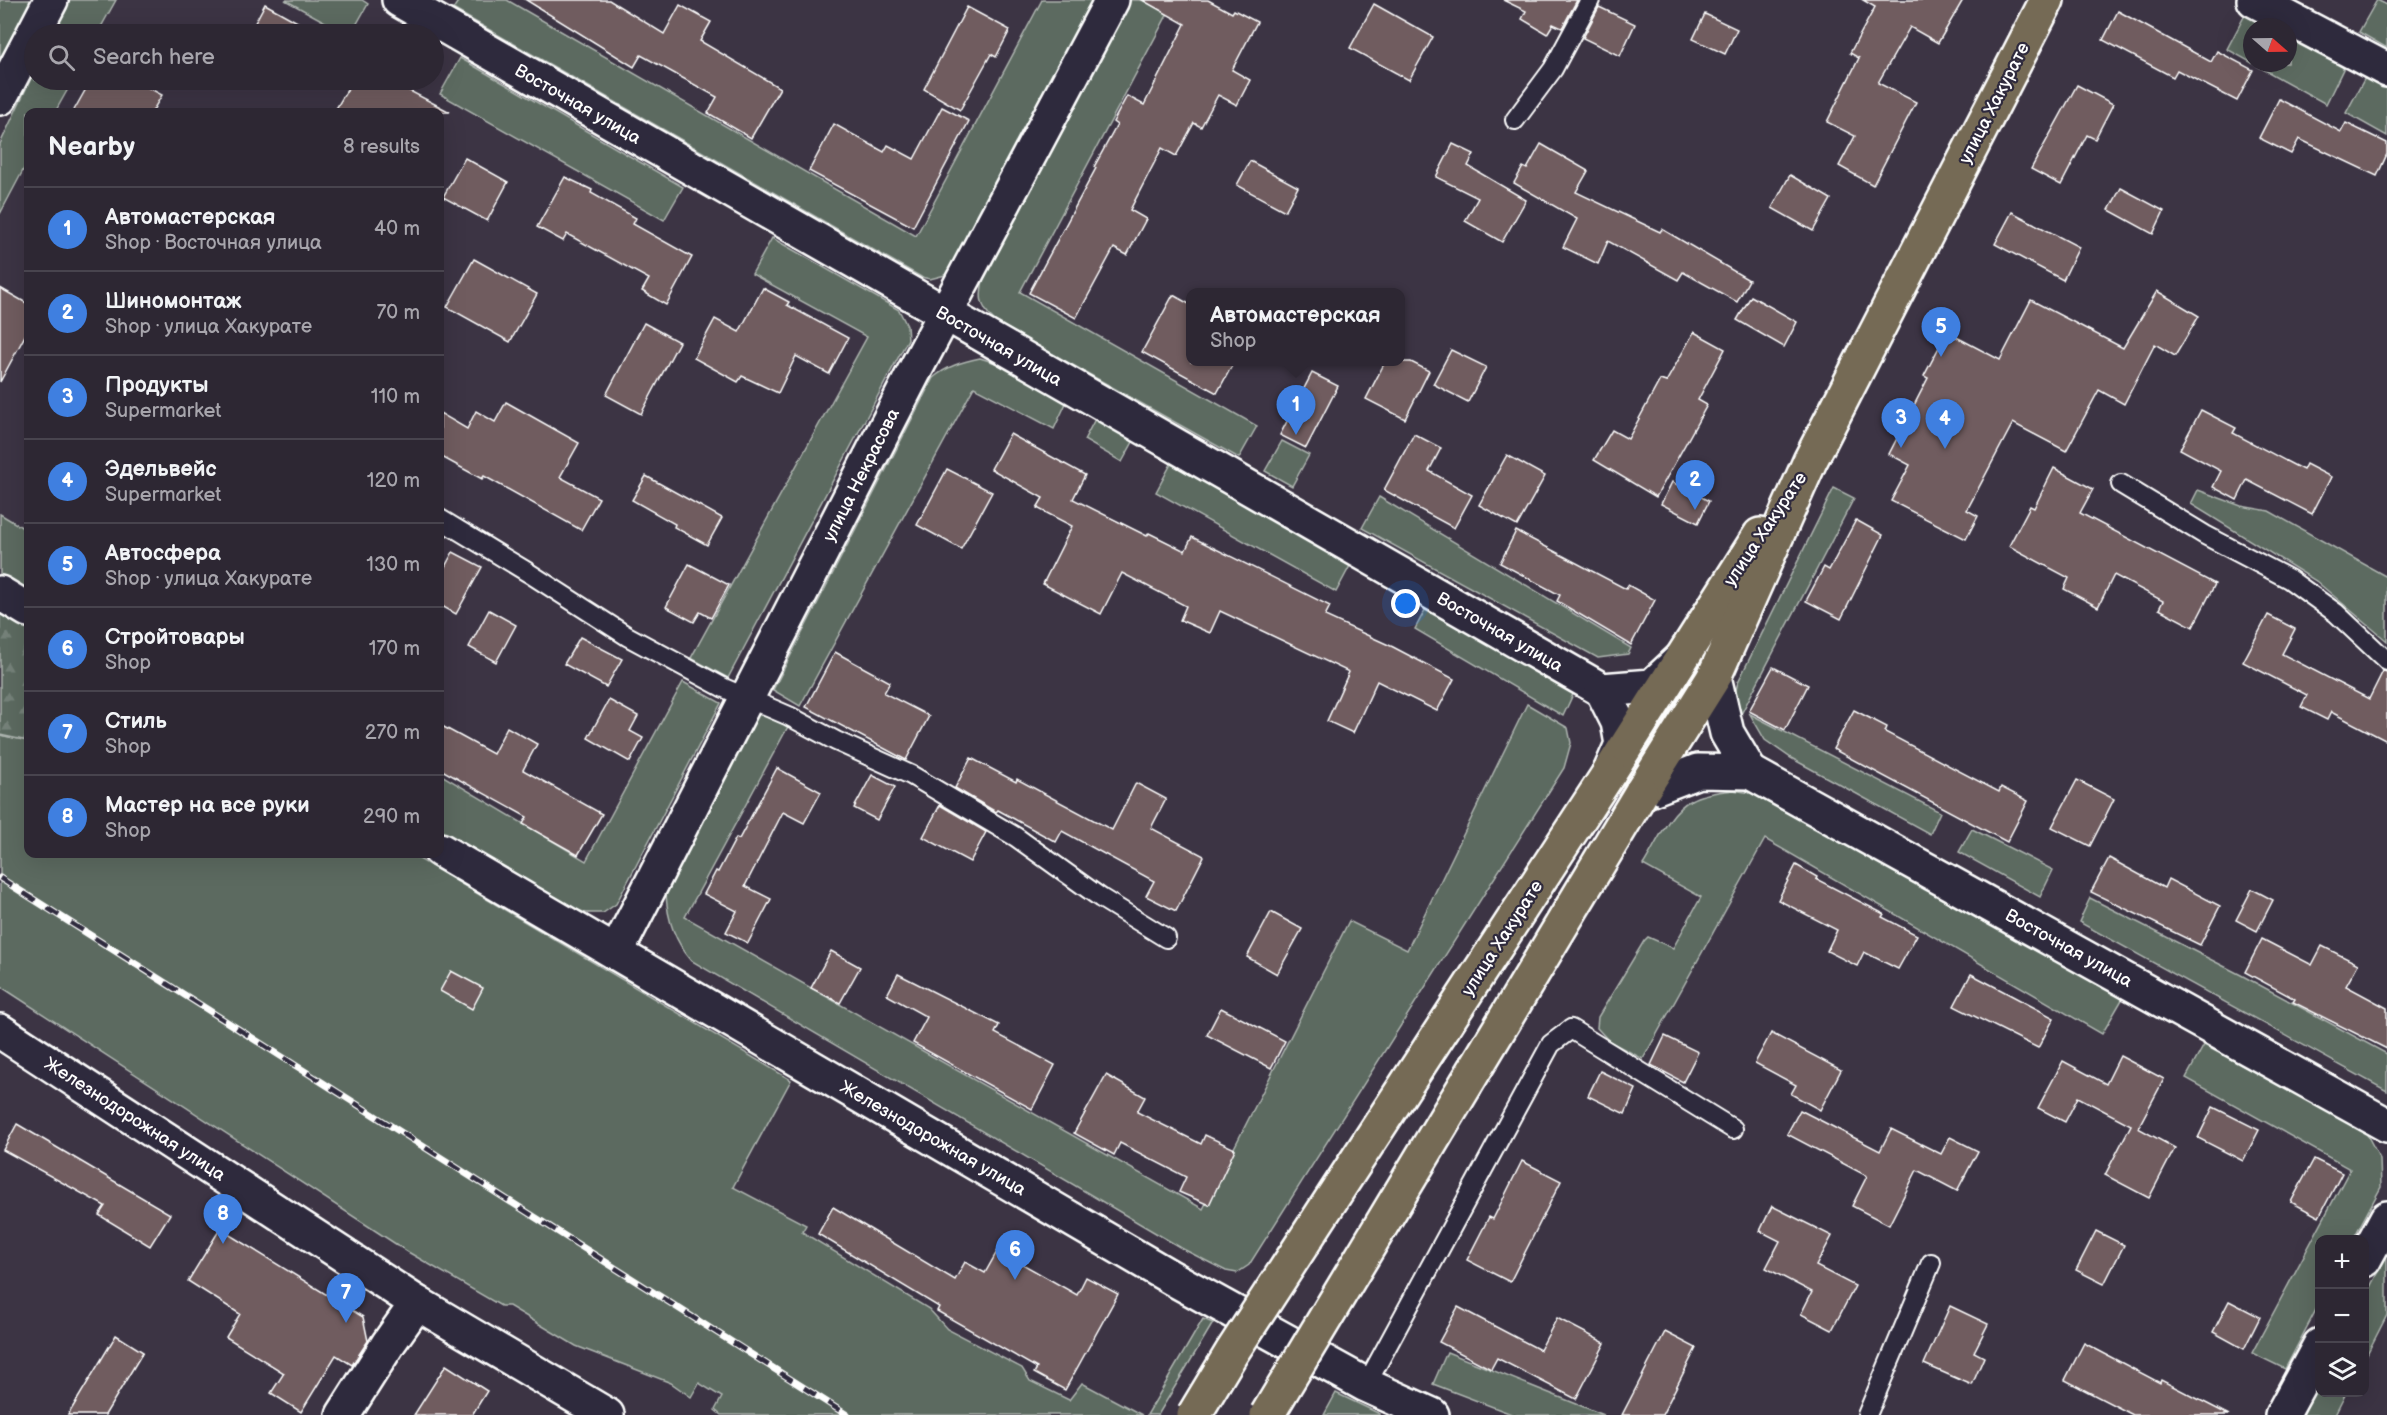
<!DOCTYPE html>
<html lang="en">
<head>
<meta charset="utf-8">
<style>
  :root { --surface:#2d2733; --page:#39333f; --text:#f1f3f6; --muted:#a7a5ac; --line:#48444e; --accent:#ffd166 }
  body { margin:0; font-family:"Balsamiq Sans",sans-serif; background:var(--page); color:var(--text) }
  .controls { position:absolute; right:18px; bottom:18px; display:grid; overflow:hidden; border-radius:12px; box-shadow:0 6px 24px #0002 }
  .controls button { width:54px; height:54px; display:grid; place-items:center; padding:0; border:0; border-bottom:2px solid var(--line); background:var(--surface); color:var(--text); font:30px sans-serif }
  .compass { position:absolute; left:2243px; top:18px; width:54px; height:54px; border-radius:50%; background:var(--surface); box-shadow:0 6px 24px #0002; rotate:110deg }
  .you { position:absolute; left:1406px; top:604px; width:21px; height:21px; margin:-15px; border:4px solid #fff; border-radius:50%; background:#1a73e8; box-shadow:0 0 0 9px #1a73e833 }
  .badge { display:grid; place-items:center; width:39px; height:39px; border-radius:50%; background:var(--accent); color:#fff; font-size:20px; font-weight:700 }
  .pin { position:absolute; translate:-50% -50px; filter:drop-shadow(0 2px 3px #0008) }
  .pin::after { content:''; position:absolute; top:32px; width:21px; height:18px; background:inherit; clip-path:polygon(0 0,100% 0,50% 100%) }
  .popup { position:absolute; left:1186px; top:288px; width:219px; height:78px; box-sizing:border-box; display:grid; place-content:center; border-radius:12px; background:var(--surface); filter:drop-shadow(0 2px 4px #0005); font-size:20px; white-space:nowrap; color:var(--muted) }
  .popup b { font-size:22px; color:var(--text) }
  .popup::after { content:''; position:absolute; left:50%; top:100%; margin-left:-12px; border:12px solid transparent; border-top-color:var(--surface) }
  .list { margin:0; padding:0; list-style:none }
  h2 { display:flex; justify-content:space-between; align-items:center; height:78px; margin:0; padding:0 24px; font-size:26px }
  h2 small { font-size:20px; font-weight:400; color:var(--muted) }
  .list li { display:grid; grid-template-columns:39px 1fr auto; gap:18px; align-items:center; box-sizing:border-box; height:84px; padding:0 24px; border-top:2px solid var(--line) }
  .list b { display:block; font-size:22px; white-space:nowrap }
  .list p { margin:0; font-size:20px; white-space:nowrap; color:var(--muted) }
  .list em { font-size:20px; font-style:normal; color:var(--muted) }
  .icon { flex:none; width:33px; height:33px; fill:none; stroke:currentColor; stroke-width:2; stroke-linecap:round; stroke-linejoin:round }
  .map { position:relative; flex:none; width:2387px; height:1415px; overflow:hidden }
  .search { position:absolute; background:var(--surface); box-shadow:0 6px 24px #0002; left:24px; top:24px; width:420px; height:66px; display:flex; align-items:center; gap:15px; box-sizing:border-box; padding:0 21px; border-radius:33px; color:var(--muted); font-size:22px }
  .panel { position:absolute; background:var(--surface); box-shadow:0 6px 24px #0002; left:24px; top:108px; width:420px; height:750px; border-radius:12px }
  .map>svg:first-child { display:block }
</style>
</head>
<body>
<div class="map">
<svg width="2387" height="1415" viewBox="0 0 2387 1415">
  <defs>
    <pattern id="forest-firs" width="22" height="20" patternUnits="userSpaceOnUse" patternTransform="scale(1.5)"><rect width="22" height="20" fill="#5c6b61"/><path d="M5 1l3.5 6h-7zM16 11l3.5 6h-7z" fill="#748179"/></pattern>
  </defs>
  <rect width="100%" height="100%" fill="#3c3444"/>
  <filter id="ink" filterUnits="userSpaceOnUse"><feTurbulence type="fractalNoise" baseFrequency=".0167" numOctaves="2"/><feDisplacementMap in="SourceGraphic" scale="12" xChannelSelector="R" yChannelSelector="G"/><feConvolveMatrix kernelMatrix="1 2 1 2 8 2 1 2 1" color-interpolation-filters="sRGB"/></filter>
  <g filter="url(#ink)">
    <g fill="#5c6b61" stroke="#aeb5b0" stroke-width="1.5">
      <path d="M0 0H33L0 67Z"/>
      <path d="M70 0H116L97 34H51Z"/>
      <path d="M285 0H362L368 4 351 34H347Z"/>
      <path d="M459 0H507L916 236 1042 0H1097L949 274 930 279 921 277 453 9Z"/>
      <path d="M1129 0H1175L1020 292 1257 426 1239 458 996 322C978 306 979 295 985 272Z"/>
      <path d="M2377 0 2387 5V48L2359 32Z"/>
      <path d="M2246 13 2274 27H2252V63H2288V34L2346 63 2326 104 2227 49Z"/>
      <path d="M460 58 683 187 664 220 440 94Z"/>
      <path d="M34 72V80H73L55 112H28V161L0 214V144Z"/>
      <path d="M2367 74 2387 85V136L2346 113Z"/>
      <path d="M772 238 899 310 907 326 908 339 728 678 691 658 867 337 752 274Z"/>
      <path d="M980 358 996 363 1067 401 1054 429 974 387 800 706 773 690 933 378C947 366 962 362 980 358Z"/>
      <path d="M1095 419 1134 440 1122 462 1084 440Z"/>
      <path d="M1282 441 1309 455 1292 486 1265 471Z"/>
      <path d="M1171 464 1351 564 1336 592 1156 492Z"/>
      <path d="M1834 488 1854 498 1738 720 1733 702 1738 682Z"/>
      <path d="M2198 490 2241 506 2269 511 2387 577V641L2316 581 2191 504Z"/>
      <path d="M1379 497 1631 648 1628 654 1598 658 1362 528Z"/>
      <path d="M0 514 28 531V597L0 581Z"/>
      <path d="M1425 610 1575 690 1563 716 1415 629Z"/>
      <path d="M683 682 721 703 616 904 603 913H586L559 903 440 834V774L586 861Z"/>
      <path d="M1527 704 1568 728 1571 743 1564 768 1249 1265 1237 1273 1226 1271 1183 1249 692 961C675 942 667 919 666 893L762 706 791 721 685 917 1203 1209 1349 921 1407 950Z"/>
      <path d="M1750 714 1940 812 1930 834 1791 758 1765 740Z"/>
      <path d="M0 735 28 741V854H411L791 1080 733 1187 806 1225 802 1232 929 1309 947 1329 1022 1368 1030 1381 1069 1400 1082 1383 1142 1415H721L715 1410 722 1397 699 1383 691 1397 671 1383 576 1346 509 1306H501L408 1252 0 986Z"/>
      <path d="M1733 790 1751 793 2123 998 2102 1034 1765 839 1643 1059 1609 1041 1597 1028 1598 1017 1644 941 1648 937 1673 948 1701 897 1643 865C1656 845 1669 811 1691 800 1703 793 1720 792 1733 790Z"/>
      <path d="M1972 829 2053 870 2040 897 1959 852Z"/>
      <path d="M2090 898 2241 975 2387 1054V1091L2079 922Z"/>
      <path d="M2204 1045 2365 1131 2380 1159 2381 1187 2353 1239 2320 1240 2319 1304 2285 1369 2252 1353 2350 1169 2186 1078Z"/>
      <path d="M2387 1254V1315L2365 1358V1297Z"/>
      <path d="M1203 1319 1213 1323 1158 1415H1147Z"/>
      <path d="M1447 1352 1604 1415H1514L1433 1384Z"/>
      <path d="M2319 1383 2320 1392 2346 1393 2335 1415H2302Z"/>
      <path d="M1336 1393 1380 1414V1415H1324Z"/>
    </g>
    <path fill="url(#forest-firs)" stroke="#aeb5b0" stroke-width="1.5" d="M0 605 28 622V741L0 735Z"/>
    <g fill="#705b5f" stroke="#fff" stroke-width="1.5">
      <path d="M526 0H609L664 34 680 5 711 22 700 41 780 88 751 138 708 113 717 97 641 55 634 67Z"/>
      <path d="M1142 0H1208L1232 13 1234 10 1257 22 1232 70 1250 80 1237 105 1218 95 1201 127 1194 123 1176 156 1162 148 1130 210 1146 219 1127 255 1114 248 1076 318 1029 293 1096 168 1094 167 1117 125 1113 122 1127 96 1144 105 1185 24Z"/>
      <path d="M1503 0H1577L1562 28 1553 24 1547 34 1522 19 1526 11Z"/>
      <path d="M1863 0H1963L1938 43 1910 27 1878 83 1916 102 1873 185 1839 166 1855 136 1827 122 1859 58 1850 53 1875 7Z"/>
      <path d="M265 4 319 34H249Z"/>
      <path d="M1374 4 1433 37 1409 80 1350 48Z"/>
      <path d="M967 7 1010 30 996 57 991 54 960 110 924 89Z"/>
      <path d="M1599 7 1635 24 1620 56 1583 38Z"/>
      <path d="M2118 11 2211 62 2217 51 2253 70 2237 101 2177 70 2173 77 2103 40Z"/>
      <path d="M1705 14 1737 29 1725 54 1693 39Z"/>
      <path d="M91 80H134L162 95 152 112H73Z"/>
      <path d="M353 80H397L406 85 404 88 450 112H334Z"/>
      <path d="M2077 85 2113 104 2095 139 2087 135 2061 185 2031 169Z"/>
      <path d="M2279 99 2341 132 2346 123 2387 143V154L2377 176 2299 139 2291 154 2259 138Z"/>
      <path d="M942 107 969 121 913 227 809 171 834 124 884 152 888 145 914 159Z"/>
      <path d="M1453 144 1474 154 1468 166 1526 200 1502 242 1465 221 1478 198 1436 177Z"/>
      <path d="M1541 144 1588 171 1576 192 1660 232 1662 229 1749 280 1737 302 1683 272 1678 280 1608 241 1598 264 1563 247 1577 219 1514 183 1523 167 1527 169Z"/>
      <path d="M465 158 508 182 487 221 443 197Z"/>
      <path d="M1250 161 1298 187 1285 211 1237 185Z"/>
      <path d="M1790 175 1831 199 1813 231 1772 208Z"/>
      <path d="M565 177 592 190 591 193 636 218 633 224 692 257 666 305 642 291 649 279 567 234 563 241 537 227Z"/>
      <path d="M2121 188 2164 211 2153 234 2109 210Z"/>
      <path d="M2012 212 2079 247 2063 280 1995 244Z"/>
      <path d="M474 259 537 294 510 342 447 307Z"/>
      <path d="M0 288 28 304V330L0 382Z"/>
      <path d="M763 288 789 302 787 305 848 338 829 374 796 356 778 393 742 376 738 382 694 358 715 319 739 332Z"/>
      <path d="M2157 291 2199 316 2175 356 2155 344 2124 404 2099 390 2066 451 2013 423 1967 510 1978 516 1966 539 1891 501 1910 465 1889 454 1928 378 1924 376 1947 332 2000 360 2031 300 2123 348Z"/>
      <path d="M1173 295 1191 305V362H1234L1217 393 1142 352Z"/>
      <path d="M1751 296 1797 322 1784 347 1737 320Z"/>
      <path d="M644 323 679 342 641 414 606 395Z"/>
      <path d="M1694 332 1725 349 1698 400 1707 405 1656 497 1594 460 1612 430 1628 439 1660 380 1666 382Z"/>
      <path d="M1451 350 1486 367 1468 402 1433 384Z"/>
      <path d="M1385 362H1411L1429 371 1405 419 1366 399Z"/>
      <path d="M1312 373 1338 386 1306 448 1280 435Z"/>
      <path d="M506 402 579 443 560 477 599 498 581 530 484 476 482 479 440 456V413L467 429 476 411 495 422Z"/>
      <path d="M2201 410 2236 428 2233 433 2303 470 2306 464 2331 477 2312 514 2247 480 2237 500 2213 487 2221 471 2180 449Z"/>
      <path d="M1010 434 1085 475 1073 499 1147 536 1149 533 1185 551 1192 537 1330 606 1325 616 1393 647 1454 679 1437 711 1377 681 1353 733 1327 721 1349 672 1220 611 1210 633 1180 620 1186 606 1122 573 1101 614 1043 584 1072 526 1037 508 1043 498 991 469Z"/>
      <path d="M1414 434 1441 448 1429 471 1472 495 1454 528 1384 490Z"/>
      <path d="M1507 455 1545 476 1517 526 1479 505Z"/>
      <path d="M2054 468 2093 489 2080 513 2215 584 2193 627 2159 609 2163 601 2114 575 2098 607 2064 589 2069 578 2009 546 2030 506 2034 508Z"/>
      <path d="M947 469 992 492 961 549 917 525Z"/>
      <path d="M646 476 722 518 707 545 674 527 675 524 632 500Z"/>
      <path d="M1672 482 1709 501 1698 523 1661 504Z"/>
      <path d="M1856 520 1883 535 1841 619 1806 601 1824 567 1829 570Z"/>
      <path d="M1516 531 1626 589 1628 585 1655 600 1631 645 1557 601 1560 595 1500 563Z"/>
      <path d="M453 552 482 567 456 614 440 605V576Z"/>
      <path d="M689 564 729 585 711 618 700 612 694 622 666 607Z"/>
      <path d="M489 610 516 625 496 662 469 647Z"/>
      <path d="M2268 615 2295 629 2282 654 2369 699 2383 671 2387 672V741L2331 712 2327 720 2301 707 2307 695 2243 662Z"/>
      <path d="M580 637 622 659 606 687 564 664Z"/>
      <path d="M835 652 890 682 884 693 929 716 906 760 806 707Z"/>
      <path d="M1773 667 1808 685 1785 730 1749 711Z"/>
      <path d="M609 700 638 716 630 731 643 738 630 762 588 738Z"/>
      <path d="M1854 710 1887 727 1885 732 1999 792 2001 787 2028 801 2007 842 1833 749Z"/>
      <path d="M440 725 493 754 507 727 537 744 523 770 602 814 578 855 523 824 527 817 440 769Z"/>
      <path d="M971 758 1016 782 1017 779 1112 830 1136 783 1166 799 1151 828 1204 856 1176 911 1146 896 1154 881 1062 831 1056 842 998 810 996 812 955 788Z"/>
      <path d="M777 768 821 792 804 823 783 812 745 886 771 899 748 943 726 932 737 911 704 894 716 871 718 872 736 838 739 839Z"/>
      <path d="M872 775 895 787 877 820 854 808Z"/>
      <path d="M2077 780 2114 799 2090 846 2052 827Z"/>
      <path d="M940 805 986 832 970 862 923 837Z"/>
      <path d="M2109 858 2164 888 2168 879 2220 906 2200 945 2091 892Z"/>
      <path d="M1796 865 1817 877 1816 879 1884 914 1882 917 1917 935 1898 969 1864 952 1857 966 1827 951 1837 930 1778 900Z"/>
      <path d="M2252 889 2273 900 2257 931 2236 920Z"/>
      <path d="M1271 912 1302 929 1277 974 1247 957Z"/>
      <path d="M2262 939 2312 965 2322 946 2358 964 2346 986 2387 1008V1049L2293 1002 2295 999 2245 972Z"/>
      <path d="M831 951 860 967 840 1003 811 988Z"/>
      <path d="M451 971 483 988 472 1009 440 991Z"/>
      <path d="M898 974 999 1025 995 1033 1055 1065 1032 1109 913 1043 927 1017 887 995Z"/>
      <path d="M1971 974 2054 1018 2038 1048 1954 1006Z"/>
      <path d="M1221 1008 1285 1041 1271 1068 1207 1035Z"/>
      <path d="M1771 1033 1841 1070 1820 1110 1791 1094 1796 1085 1755 1063Z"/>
      <path d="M1665 1036 1698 1052 1683 1082 1651 1065Z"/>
      <path d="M2120 1056 2164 1079 2138 1128 2175 1148 2149 1198 2105 1175 2131 1125 2078 1097 2065 1122 2038 1108 2063 1061 2106 1084Z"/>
      <path d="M1600 1071 1636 1089 1625 1114 1588 1096Z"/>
      <path d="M1106 1075 1145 1097 1137 1112 1201 1144 1205 1135 1235 1149 1209 1205 1179 1192 1186 1177 1120 1143 1114 1155 1074 1133Z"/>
      <path d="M2213 1107 2259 1130 2243 1161 2198 1138Z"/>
      <path d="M1800 1110 1880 1151 1891 1129 1941 1154 1950 1137 1978 1151 1957 1191 1917 1170 1889 1225 1852 1206 1867 1176 1787 1134Z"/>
      <path d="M17 1124 170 1214 150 1246 99 1215 105 1206 3 1150Z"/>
      <path d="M2314 1159 2342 1173 2319 1217 2291 1202Z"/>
      <path d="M1522 1161 1561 1181 1510 1282 1467 1260 1489 1217 1493 1219Z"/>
      <path d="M1772 1206 1832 1236 1816 1266 1855 1286 1832 1330 1801 1314 1812 1292 1766 1268 1780 1241 1760 1231Z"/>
      <path d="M833 1207 955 1280 965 1262 985 1273 998 1250 1077 1295 1086 1277 1118 1294 1065 1390 1034 1373 1037 1368 937 1311 939 1307 818 1234Z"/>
      <path d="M220 1229 363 1317 368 1341 352 1365 336 1355 301 1412 271 1393 284 1373 226 1337 240 1314 188 1281Z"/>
      <path d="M2096 1231 2124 1245 2104 1284 2076 1270Z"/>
      <path d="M2229 1301 2260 1317 2244 1349 2213 1332Z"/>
      <path d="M1950 1306 1988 1324 1974 1352 1984 1357 1972 1385 1924 1364Z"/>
      <path d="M1458 1307 1540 1350 1557 1318 1605 1343 1576 1399 1497 1358 1491 1369 1439 1342Z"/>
      <path d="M1665 1332 1696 1348 1662 1415H1622Z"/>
      <path d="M116 1335 143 1352 105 1415H68Z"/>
      <path d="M2084 1343 2160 1383 2161 1380 2229 1415H2133L2065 1380Z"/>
      <path d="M446 1365 487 1391 472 1415H414Z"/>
    </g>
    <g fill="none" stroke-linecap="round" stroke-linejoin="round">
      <g stroke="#fff" stroke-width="22">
        <g id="lane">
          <path d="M1515 120 1553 69 1590 0"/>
          <path d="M2121 484 2205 535 2289 579 2336 613 2387 661"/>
          <path d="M440 519 529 573 627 636 724 688 789 716 836 741 911 775 1016 837 1101 898 1166 938"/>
          <path d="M1366 1385 1551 1044 1571 1029 1733 1129"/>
          <path d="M1867 1415 1931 1263"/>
        </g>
      </g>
      <g stroke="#fff" stroke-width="38">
        <g id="street">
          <path d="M2254 0 2387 70"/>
          <path d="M0 98 51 0"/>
          <path d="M0 593 28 610"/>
          <path d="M1714 677 1727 733 1750 772"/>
          <path d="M1641 793 1698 771 1750 772 2387 1125"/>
          <path d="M440 850 1172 1278 1366 1385 1432 1415"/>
          <path d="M616 953 913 374 1112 0"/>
          <path d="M2364 1260 2387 1218"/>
          <path d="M2282 1415 2320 1345"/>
        </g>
      </g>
      <g stroke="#fff" stroke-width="38">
        <g id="secondary">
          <path d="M399 0 1602 690"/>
          <path d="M1602 690 1652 686 1680 660"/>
          <path d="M1602 690 1618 722 1622 744 1612 767"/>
          <path d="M0 1031 417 1303 607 1415"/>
          <path d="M343 1415 388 1344 417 1303"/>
        </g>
      </g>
      <g stroke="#fff" stroke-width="38">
        <g id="primary">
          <path d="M1609 773 1760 535"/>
          <path d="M1641 793 1714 677 1810 461 2047 0"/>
        </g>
      </g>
      <use href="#lane" stroke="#2f2a3d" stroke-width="18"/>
      <use href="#street" stroke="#2f2a3d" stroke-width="33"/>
      <use href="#secondary" stroke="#2f2a3d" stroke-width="33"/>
      <use href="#primary" stroke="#756a55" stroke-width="33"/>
      <g stroke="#fff" stroke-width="7">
        <path id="rail" d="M0 878 847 1415"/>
      </g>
      <use href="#rail" stroke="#2f2a3d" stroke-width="4.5" stroke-dasharray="14" stroke-linecap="butt"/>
      <g stroke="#fff" stroke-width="38" stroke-linecap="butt">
        <g id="primary-bridge">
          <path d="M1194 1415 1232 1352 1609 773"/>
          <path d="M1267 1415 1641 793"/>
        </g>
      </g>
      <use href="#primary-bridge" stroke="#756a55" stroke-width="33"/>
    </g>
  </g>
  <g text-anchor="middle" stroke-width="4.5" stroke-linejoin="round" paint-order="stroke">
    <g font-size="18" fill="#fff" stroke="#2f2a3d">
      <text transform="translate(1994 103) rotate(-63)" y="6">улица Хакурате</text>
      <text transform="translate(578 104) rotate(30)" y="6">Восточная улица</text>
      <text transform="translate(999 346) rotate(30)" y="6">Восточная улица</text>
      <text transform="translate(861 475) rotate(-63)" y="6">улица Некрасова</text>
      <text transform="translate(1765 529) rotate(-56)" y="6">улица Хакурате</text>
      <text transform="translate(1500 632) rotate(30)" y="6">Восточная улица</text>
      <text transform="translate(1502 938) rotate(-57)" y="6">улица Хакурате</text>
      <text transform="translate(2069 948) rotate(29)" y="6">Восточная улица</text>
      <text transform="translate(135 1119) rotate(33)" y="6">Железнодорожная улица</text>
      <text transform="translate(933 1138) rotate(30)" y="6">Железнодорожная улица</text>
    </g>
  </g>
</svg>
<div class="controls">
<button>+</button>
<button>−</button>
<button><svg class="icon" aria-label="layers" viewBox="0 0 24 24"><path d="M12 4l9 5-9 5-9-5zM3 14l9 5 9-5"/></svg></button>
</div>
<svg class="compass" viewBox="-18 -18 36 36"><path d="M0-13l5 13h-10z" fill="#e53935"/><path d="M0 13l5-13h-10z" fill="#a7a5ac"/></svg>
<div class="you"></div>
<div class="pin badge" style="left:1296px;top:435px;background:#3f7fe0">1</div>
<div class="popup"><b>Автомастерская</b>Shop</div>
<div class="pin badge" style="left:1695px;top:510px;background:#3f7fe0">2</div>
<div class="pin badge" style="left:1901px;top:448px;background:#3f7fe0">3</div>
<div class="pin badge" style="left:1945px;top:449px;background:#3f7fe0">4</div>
<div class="pin badge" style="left:1941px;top:357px;background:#3f7fe0">5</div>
<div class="pin badge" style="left:1015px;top:1280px;background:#3f7fe0">6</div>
<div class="pin badge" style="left:346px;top:1323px;background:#3f7fe0">7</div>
<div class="pin badge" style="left:223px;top:1244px;background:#3f7fe0">8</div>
<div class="search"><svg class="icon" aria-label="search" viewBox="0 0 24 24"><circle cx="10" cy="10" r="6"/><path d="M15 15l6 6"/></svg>Search here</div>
<section class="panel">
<h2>Nearby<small>8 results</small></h2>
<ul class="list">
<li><span class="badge" style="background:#3f7fe0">1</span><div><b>Автомастерская</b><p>Shop · Восточная улица</p></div><em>40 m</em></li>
<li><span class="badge" style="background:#3f7fe0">2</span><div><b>Шиномонтаж</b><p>Shop · улица Хакурате</p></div><em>70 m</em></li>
<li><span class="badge" style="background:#3f7fe0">3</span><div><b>Продукты</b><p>Supermarket</p></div><em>110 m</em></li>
<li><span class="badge" style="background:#3f7fe0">4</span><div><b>Эдельвейс</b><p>Supermarket</p></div><em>120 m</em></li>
<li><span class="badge" style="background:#3f7fe0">5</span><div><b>Автосфера</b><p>Shop · улица Хакурате</p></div><em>130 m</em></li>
<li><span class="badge" style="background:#3f7fe0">6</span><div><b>Стройтовары</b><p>Shop</p></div><em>170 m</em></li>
<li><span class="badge" style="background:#3f7fe0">7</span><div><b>Стиль</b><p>Shop</p></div><em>270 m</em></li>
<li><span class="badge" style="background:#3f7fe0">8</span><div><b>Мастер на все руки</b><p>Shop</p></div><em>290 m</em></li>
</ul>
</section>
</div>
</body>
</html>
